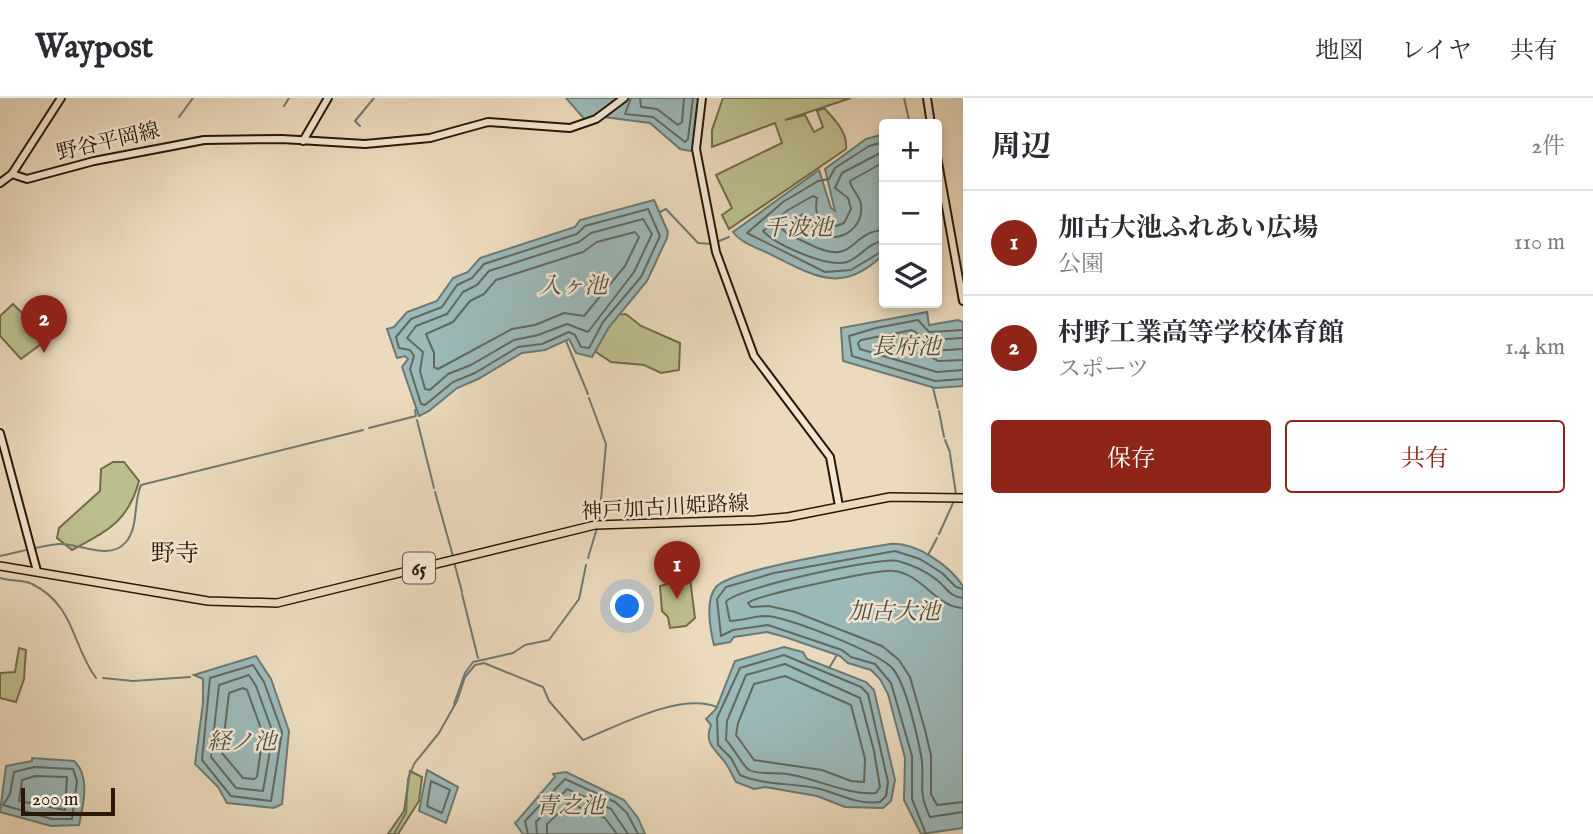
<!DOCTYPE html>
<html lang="ja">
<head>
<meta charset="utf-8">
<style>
  :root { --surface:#fff; --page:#f2f2f3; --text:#2b2b33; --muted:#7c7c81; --line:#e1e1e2; --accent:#8f2418 }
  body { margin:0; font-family:"IM FELL English","Noto Serif JP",serif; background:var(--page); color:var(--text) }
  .controls { position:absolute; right:21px; top:21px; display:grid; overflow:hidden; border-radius:7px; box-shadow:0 4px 10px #0003 }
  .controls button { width:63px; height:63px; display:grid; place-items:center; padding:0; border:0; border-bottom:2px solid var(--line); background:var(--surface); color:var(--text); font:35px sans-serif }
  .scale { position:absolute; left:21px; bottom:18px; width:94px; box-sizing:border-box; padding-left:7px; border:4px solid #281804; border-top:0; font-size:19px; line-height:24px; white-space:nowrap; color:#281804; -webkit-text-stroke:5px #f2e7d4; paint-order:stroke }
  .you { position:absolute; left:628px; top:509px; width:24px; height:24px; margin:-18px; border:5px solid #fff; border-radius:50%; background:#1a73e8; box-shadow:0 0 0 10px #1a73e833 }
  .badge { display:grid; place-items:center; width:46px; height:46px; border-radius:50%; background:var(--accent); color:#fff; font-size:23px; font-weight:700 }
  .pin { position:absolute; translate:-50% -58px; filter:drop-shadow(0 2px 4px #0008) }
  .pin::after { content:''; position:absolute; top:37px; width:24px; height:21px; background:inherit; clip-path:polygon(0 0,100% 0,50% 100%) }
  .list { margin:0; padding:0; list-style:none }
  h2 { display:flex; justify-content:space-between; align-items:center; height:91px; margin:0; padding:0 28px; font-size:30px }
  h2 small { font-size:23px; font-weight:400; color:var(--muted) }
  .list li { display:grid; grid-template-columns:46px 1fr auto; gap:21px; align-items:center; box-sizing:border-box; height:105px; padding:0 28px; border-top:2px solid var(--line) }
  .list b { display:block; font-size:26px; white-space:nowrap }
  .list p { margin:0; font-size:23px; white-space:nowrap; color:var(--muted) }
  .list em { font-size:23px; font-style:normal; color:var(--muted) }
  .actions { display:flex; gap:14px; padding:21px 28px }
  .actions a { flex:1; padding:16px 0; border:2px solid var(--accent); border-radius:7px; text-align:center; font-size:24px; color:var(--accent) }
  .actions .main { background:var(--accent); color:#fff }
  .icon { flex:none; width:38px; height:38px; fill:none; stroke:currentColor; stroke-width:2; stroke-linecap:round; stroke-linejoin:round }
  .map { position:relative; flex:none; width:963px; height:736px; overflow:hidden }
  header { display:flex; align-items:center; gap:42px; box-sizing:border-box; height:98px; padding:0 35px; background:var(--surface); border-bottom:2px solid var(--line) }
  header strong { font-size:33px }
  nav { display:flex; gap:38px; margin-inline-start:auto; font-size:24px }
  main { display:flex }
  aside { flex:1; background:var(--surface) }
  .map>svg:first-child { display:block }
</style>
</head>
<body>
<header>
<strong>Waypost</strong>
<nav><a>地図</a><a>レイヤ</a><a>共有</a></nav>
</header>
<main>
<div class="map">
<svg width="963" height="736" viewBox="0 0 963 736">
  <rect width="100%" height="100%" fill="#ebdabd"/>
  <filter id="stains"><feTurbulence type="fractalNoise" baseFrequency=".00286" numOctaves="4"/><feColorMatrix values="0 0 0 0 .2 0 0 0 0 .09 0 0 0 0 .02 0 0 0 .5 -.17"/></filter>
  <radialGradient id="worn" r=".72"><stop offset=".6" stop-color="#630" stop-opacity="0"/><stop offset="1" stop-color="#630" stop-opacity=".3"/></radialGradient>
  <g fill="#bdbe8d" stroke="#726b48" stroke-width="2">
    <path d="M723 0H851L785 22 805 17 814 34 823 29 817 13 824 10C834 21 848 34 846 51L729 131 722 117 732 110 716 77 782 45 775 25 712 49V32Z"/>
    <path d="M13 206 48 241 21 261 0 238V218Z"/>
    <path d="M626 216 641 228 680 245 679 272 661 275 644 267 611 264 596 254V236L615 217Z"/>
    <path d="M113 364H124L139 383C128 424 107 433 72 452L57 440 59 430 100 393 101 371Z"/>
    <path d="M690 480 695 520 686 528 670 530 668 519 662 513 660 488Z"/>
    <path d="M19 550 26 552 24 581 16 604 0 600V575L15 574Z"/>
    <path d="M410 673 422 679 419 703 398 736H388L404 713Z"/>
  </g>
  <g fill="#9bb9b9" stroke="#6d7971" stroke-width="2">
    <path d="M566 0H620L586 23Z"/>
    <path d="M627 0H700L695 50 690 53 680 51 650 25 604 19Z"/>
    <path d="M884 36V156C842 197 816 179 770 156 758 150 741 145 733 134L819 72 831 110 835 113 825 71 866 41Z"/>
    <path d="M654 102 668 134 667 140 647 183 609 229 592 259 576 255 569 241 545 252 522 255 478 281 457 290 429 313 419 318 402 269 408 261 405 258 397 260 387 231 394 229 407 214 437 203 453 180 468 174 480 160 575 129 580 122Z"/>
    <path d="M927 214 929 227 958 222 963 224V288L935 290 843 263 841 230Z"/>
    <path d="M890 446C916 444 949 467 963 488V730L921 736 904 702 905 660 888 596 880 581 871 572 848 565 840 558 785 539 767 534 734 539 730 544 714 547C710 531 705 502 716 489 731 471 861 451 890 446Z"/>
    <path d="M784 549 803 554 807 561 866 584 874 592 895 682 891 703 883 710 845 709 817 698 765 689 754 691 736 684C732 677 729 669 724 663 714 650 704 645 711 627L706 621 716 611 735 563Z"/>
    <path d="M256 558 271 581 289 633 282 706 274 710 227 705 218 689 195 666 203 605V581L194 577Z"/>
    <path d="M32 660 74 663C91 678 83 708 79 727L51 728 0 714 6 668 32 663Z"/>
    <path d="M427 672 458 689 446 725 419 713Z"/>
    <path d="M566 674 624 702 638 720 645 736H523L515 725 518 722 555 679 553 676Z"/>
  </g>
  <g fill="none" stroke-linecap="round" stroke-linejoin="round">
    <g stroke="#62685e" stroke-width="2">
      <path d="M631 0 625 16 653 19 685 44 688 41 693 0"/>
      <path d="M640 0 641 9 657 11 678 27 682 24 684 0"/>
      <path d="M884 44 869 48 835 70 829 81 818 83 783 104 747 135 825 174 851 172 884 152"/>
      <path d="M884 53 842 75 835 90 848 100 851 111 844 125C824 135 813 119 817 100L813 98 788 112 763 133C776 147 828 170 847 164 861 159 869 144 884 143"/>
      <path d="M884 64 850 83C851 92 860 97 861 107 864 130 840 146 820 136 811 131 809 122 803 116L782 131C788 137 798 141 807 145 857 171 847 134 884 132"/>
      <path d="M648 111 660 138 641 179 603 224 589 250 581 249 575 237 569 234 542 246 518 249 475 275 453 284 425 307 421 306 410 271 414 258 410 252 399 250 396 239 411 221 442 209 457 187 472 180 484 166 577 136 585 128Z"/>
      <path d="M643 121 652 136 634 174 588 234 567 226 538 237 514 242 471 267 448 276 430 292 425 291 420 273 423 254 407 240 416 228 447 216 463 194 477 187 489 173 579 144 591 135Z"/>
      <path d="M635 134 639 139 625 168 584 218 564 215 535 227 512 231 438 271 434 269V255L426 236 453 224 470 203 484 196 496 182 583 154 597 144Z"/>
      <path d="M963 232 929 234 918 222 876 230 849 238 852 258 935 283 963 281"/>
      <path d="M963 240 928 242 912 232 861 242 858 245 860 251 937 274 963 272"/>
      <path d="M963 251 929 253 926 256 938 263 963 262"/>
      <path d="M963 500C950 499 947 490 937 482 926 473 912 467 898 463 882 458 732 491 726 504L730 523C742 523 754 518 767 518 788 519 880 555 893 571 906 587 917 636 921 657 926 684 916 690 930 719L963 714"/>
      <path d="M963 510C936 509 922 476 894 473 880 471 756 497 748 505L751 509 769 508 795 514 882 548 899 562 910 579 925 632 931 657V696L937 707 963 704"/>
      <path d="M784 557 861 589 868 596 888 684 886 698 880 704C855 707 839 695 816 690 791 685 763 687 740 677L731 660 718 647 717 620 740 570Z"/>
      <path d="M785 566 860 600 874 653 880 689 876 695C850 698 815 680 787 676 776 674 758 677 749 672 742 667 734 650 726 642L727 623 746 577Z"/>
      <path d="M253 567 264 584 282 634 271 703 231 698 202 662 210 580Z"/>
      <path d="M249 577 256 588 273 635 263 693 236 690 211 659 219 587Z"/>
      <path d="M785 578 851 607 865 661 864 684 851 683 822 672 754 662 736 637 738 625 754 586Z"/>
      <path d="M243 590 247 592 263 636 257 679 254 681 243 680 222 655 229 595Z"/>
      <path d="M34 669 73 671 77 683 72 721H52L3 707 10 696 14 674Z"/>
      <path d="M35 678 67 679 65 712 19 703 22 682Z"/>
      <path d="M431 683 450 692 442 715 427 708Z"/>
      <path d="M528 736 525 723 565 681 615 704 627 715 638 736"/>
      <path d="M537 736 536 724 567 691 611 711 628 736"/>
      <path d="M547 736V726L569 705 605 720 617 736"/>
      <path d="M926 736 912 701V658L891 585 875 566 851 559 842 552 768 527 733 532 721 538 717 501 726 489 774 475 895 453 920 461 942 475 956 489 963 491"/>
    </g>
    <g stroke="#6d7971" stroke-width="2">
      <path d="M904 0 910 26"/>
      <path d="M284 8 289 0"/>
      <path d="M179 19 193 0"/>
      <path d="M360 28 355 23 374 0"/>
      <path d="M660 114 666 111 698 145 712 146 729 139"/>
      <path d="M566 243 588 296"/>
      <path d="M933 290 938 310"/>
      <path d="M589 300 606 346 599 424"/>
      <path d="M939 313 944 339"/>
      <path d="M417 322 434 390"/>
      <path d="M369 330 416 318 415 312"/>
      <path d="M945 342 950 354"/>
      <path d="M950 356 956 396"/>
      <path d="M435 394 453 458"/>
      <path d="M939 436 954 403"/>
      <path d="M928 457 937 440"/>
      <path d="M0 458C19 454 39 448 59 446 76 444 110 464 126 444 139 428 133 405 141 387L363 332"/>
      <path d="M588 460 597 430"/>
      <path d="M454 464 462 494"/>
      <path d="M0 480C11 484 23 481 32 486 75 507 72 548 96 580"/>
      <path d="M462 496 478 560"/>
      <path d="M829 570 837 557"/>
      <path d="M103 580 133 583 190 579"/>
      <path d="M454 606 465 575 473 564 513 555 525 547 549 542 579 501 586 467"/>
      <path d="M394 736 406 715 408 681 414 666 439 635 457 603 465 579 475 567 484 565 543 589 549 603 583 642C618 628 680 594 717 609"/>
    </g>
    <g stroke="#281804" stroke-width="10">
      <g id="secondary">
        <path d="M702 0 696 51 716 154 754 258 830 359 839 408"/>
        <path d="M927 0 931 26"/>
        <path d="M303 43 328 0"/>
        <path d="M937 59 963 203"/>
        <path d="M12 76 27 81 94 63 204 42 282 41 365 46 430 40 488 24 570 30 596 21 624 0"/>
        <path d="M0 85 12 76 61 0"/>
        <path d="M0 335 37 473"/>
      </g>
    </g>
    <g stroke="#281804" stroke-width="10">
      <path id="primary" d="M0 468 208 503 277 505 595 427 755 422 788 419 890 399 963 400"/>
    </g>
    <use href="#secondary" stroke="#f2e7d4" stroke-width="6"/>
    <use href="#primary" stroke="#ebdabd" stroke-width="7"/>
  </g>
  <g text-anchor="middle" stroke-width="5" stroke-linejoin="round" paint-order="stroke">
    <rect fill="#f2e7d4" stroke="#655642" stroke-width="2" x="403" y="454.5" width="32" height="31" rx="5"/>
    <g font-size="19" font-weight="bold" fill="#281804">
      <text x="419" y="477">65</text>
    </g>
    <g font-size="21" fill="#281804" stroke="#f2e7d4">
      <text transform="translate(108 43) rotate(-13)" y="7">野谷平岡線</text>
      <text transform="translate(665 409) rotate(-3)" y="7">神戸加古川姫路線</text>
    </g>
    <g font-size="23" font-style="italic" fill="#505043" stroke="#f2e7d4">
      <text x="798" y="137">千波池</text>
      <text x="573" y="195">入ヶ池</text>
      <text x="906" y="256">長府池</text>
      <text x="894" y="521">加古大池</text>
      <text x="242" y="651">経ノ池</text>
      <text x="570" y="715">青之池</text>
    </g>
    <g font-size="24" fill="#281804" stroke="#f2e7d4">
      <text x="175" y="463">野寺</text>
    </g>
  </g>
  <rect width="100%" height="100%" filter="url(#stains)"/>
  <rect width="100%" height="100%" fill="url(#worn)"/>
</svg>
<div class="controls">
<button>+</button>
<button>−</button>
<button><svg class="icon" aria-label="layers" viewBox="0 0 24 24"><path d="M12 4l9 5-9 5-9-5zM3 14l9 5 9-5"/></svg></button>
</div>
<div class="scale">200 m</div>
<div class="you"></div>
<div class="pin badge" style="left:677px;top:501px">1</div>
<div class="pin badge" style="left:44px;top:255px">2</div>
</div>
<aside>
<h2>周辺<small>2件</small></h2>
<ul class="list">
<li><span class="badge">1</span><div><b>加古大池ふれあい広場</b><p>公園</p></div><em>110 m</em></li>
<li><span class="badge">2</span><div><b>村野工業高等学校体育館</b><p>スポーツ</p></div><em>1.4 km</em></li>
</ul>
<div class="actions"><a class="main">保存</a><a>共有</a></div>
</aside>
</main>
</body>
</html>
